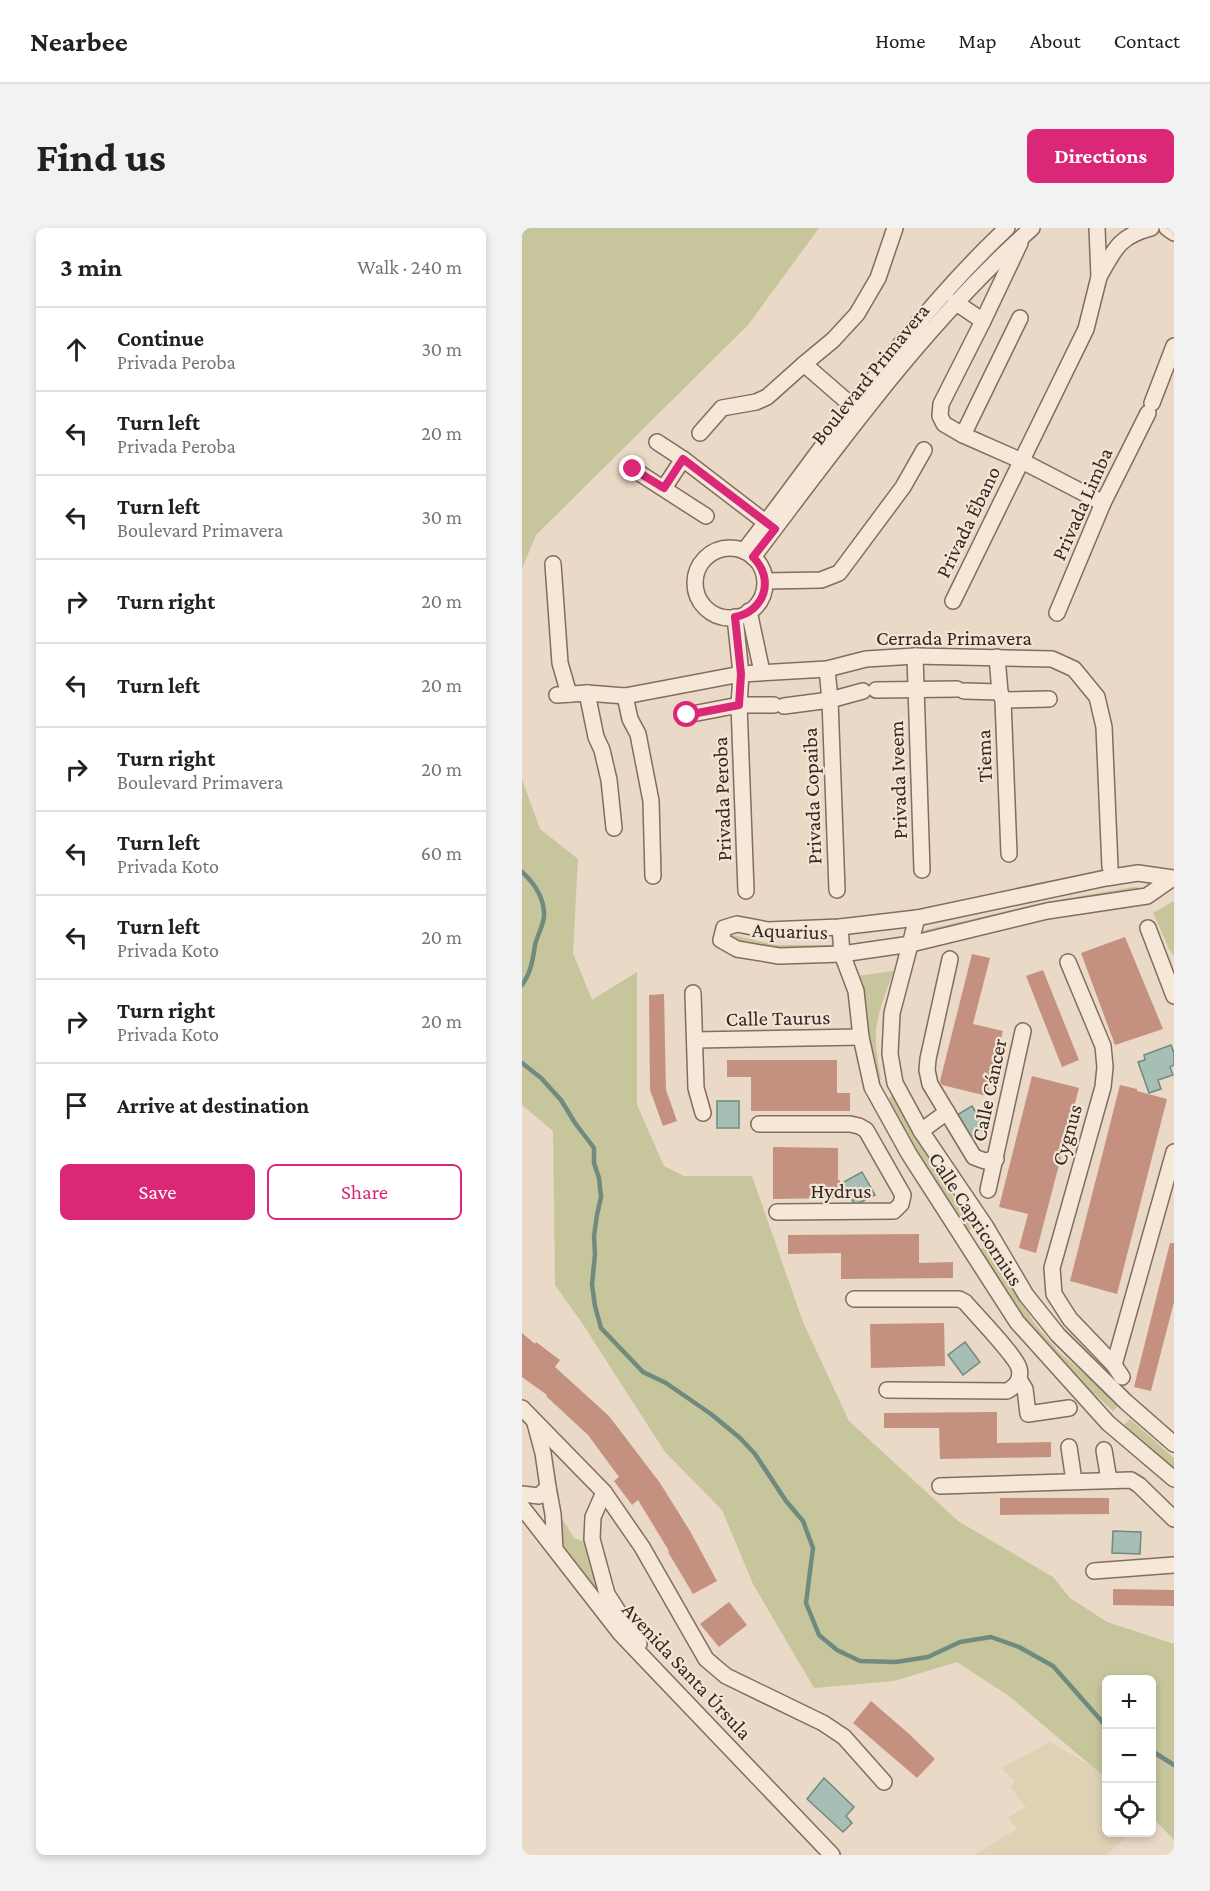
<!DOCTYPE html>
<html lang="en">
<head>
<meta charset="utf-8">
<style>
  :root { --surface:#fff; --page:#f2f2f2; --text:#202124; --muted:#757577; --line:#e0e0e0; --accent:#db2777 }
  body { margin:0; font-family:"Crimson Pro",serif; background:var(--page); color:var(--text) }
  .controls { position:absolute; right:18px; bottom:18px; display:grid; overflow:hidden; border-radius:9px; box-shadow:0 3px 9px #0003 }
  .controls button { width:54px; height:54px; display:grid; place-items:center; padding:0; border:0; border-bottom:2px solid var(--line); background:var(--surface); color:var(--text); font:30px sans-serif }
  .stop { position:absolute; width:18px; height:18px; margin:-14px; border:4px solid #db2777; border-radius:50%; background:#fff }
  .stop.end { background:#db2777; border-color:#fff; box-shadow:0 2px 6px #0008 }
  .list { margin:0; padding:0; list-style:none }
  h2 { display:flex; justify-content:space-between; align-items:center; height:78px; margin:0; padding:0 24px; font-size:26px }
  h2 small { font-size:20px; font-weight:400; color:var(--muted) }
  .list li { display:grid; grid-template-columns:39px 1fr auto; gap:18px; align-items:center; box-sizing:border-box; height:84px; padding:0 24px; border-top:2px solid var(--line) }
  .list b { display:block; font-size:22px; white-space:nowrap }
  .list p { margin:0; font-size:20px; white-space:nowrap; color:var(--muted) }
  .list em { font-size:20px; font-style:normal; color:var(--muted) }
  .actions { display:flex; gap:12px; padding:18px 24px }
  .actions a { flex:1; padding:14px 0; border:2px solid var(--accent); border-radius:9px; text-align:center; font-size:21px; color:var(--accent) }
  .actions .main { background:var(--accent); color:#fff }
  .icon { flex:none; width:33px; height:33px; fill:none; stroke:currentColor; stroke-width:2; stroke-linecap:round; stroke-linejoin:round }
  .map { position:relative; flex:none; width:652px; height:1627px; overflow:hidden; border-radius:9px }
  header { display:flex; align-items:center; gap:36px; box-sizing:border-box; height:84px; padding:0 30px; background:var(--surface); border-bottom:2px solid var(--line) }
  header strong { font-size:28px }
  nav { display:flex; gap:33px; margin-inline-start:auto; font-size:21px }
  .intro { display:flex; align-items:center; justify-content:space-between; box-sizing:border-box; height:144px; padding:0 36px }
  h1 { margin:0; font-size:42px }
  .button { padding:15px 27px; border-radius:9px; background:var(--accent); color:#fff; font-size:21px; font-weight:700 }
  main { display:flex; gap:36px; padding:0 36px }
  aside { flex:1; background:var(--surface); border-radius:9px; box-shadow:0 3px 9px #0003 }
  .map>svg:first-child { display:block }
</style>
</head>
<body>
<header>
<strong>Nearbee</strong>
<nav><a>Home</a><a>Map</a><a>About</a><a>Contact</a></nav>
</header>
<div class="intro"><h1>Find us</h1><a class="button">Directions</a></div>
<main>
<aside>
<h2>3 min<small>Walk · 240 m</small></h2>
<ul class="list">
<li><svg class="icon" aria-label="ahead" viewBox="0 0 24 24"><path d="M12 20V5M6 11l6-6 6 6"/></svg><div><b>Continue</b><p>Privada Peroba</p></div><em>30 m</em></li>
<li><svg class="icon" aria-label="left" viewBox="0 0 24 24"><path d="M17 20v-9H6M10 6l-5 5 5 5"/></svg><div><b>Turn left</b><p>Privada Peroba</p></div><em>20 m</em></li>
<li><svg class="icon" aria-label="left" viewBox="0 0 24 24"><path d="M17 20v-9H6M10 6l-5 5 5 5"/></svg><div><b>Turn left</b><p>Boulevard Primavera</p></div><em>30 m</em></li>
<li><svg class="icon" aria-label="right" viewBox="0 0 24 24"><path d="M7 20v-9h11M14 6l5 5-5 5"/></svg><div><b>Turn right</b></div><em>20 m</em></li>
<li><svg class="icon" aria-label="left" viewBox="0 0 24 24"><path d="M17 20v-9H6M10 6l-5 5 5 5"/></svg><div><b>Turn left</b></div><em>20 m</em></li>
<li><svg class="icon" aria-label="right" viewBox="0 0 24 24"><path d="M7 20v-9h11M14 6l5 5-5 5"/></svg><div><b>Turn right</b><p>Boulevard Primavera</p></div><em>20 m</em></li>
<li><svg class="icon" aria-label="left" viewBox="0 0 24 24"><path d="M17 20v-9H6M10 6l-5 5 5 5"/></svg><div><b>Turn left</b><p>Privada Koto</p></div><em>60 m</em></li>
<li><svg class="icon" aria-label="left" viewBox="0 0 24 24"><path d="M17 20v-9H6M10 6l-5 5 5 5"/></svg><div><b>Turn left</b><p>Privada Koto</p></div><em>20 m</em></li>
<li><svg class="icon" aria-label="right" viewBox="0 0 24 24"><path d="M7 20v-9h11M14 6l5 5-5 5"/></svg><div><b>Turn right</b><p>Privada Koto</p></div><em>20 m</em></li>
<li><svg class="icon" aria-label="arrive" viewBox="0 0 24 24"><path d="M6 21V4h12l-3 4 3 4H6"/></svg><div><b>Arrive at destination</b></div></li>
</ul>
<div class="actions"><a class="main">Save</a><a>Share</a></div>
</aside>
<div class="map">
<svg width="652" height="1627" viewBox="0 0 652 1627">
  <rect width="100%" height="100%" fill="#ead9c6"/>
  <path fill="#dfd1b4" d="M528 1514 584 1546V1604L608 1605 585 1627H452L495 1601 486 1590 504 1579 488 1559 493 1553 479 1540Z"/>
  <g fill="#c7c59b">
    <path d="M0 0H297L226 97 14 307 0 341Z"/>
    <path d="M0 551 18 601 56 631 51 725 70 772 115 744V877L142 938 162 948H230L281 1094 327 1193 436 1293 531 1349 548 1370 585 1394 652 1416V1612L630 1589V1452H584V1550L487 1468 435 1434 372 1453 292 1460 231 1356 200 1282 143 1224 60 1095 33 1057 31 903 0 877Z"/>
    <path d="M611 659H616L617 662 399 710 396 704 518 675Z"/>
    <path d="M652 673V728L647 721 631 685Z"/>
    <path d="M211 707 254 717H311L313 719 251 724 211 714 209 710Z"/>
    <path d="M372 743C365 762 356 782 354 803 353 819 356 835 359 851L350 852 334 748Z"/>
    <path d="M375 867 381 886 450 1001 441 1006 373 888 367 869Z"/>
    <path d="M463 1019 513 1096 538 1125 598 1176 591 1183 519 1117 455 1023Z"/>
    <path d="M608 1191 652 1230V1243L602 1197Z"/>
    <path d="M39 1289 52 1310 59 1313 64 1311 71 1346 82 1373 40 1324 38 1313Z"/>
  </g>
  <g fill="#a7beb4" stroke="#6f8b80" stroke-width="1.5">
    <path d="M649 817 652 825V837L648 839 651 847 636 852 639 861 627 865 616 834 623 832 622 827Z"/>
    <rect x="195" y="873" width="22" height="27"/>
    <path d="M450 878 464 900 443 912 430 890Z"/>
    <path d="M340 944 353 967 333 977 320 955Z"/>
    <path d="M443 1114 458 1134 441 1147 426 1127Z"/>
    <path d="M591 1303 619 1304 618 1326 590 1325Z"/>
    <path d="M302 1550 332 1579 324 1588 330 1595 321 1604 285 1571Z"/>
  </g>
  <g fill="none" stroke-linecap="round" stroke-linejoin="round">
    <g stroke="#6f8b80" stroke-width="4.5">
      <path d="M0 644C13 656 23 671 22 689 21 698 15 708 13 717 11 731 9 745 0 757"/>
      <path d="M0 835 19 850 39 872 53 895 72 920V935L77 950 79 969 75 987 72 1008 73 1026 70 1057 73 1078 79 1100 121 1144 144 1155 189 1186 218 1210 233 1226 264 1273 281 1293 291 1320 284 1375 297 1407 315 1422 338 1433 374 1434 406 1429 438 1414 469 1409 497 1419 531 1438 584 1498"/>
      <path d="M630 1523 652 1537"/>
    </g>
  </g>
  <g fill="#c49180">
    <path d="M603 709 641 801 593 817 559 725Z"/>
    <path d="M450 726 468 730 451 796 481 803 465 868 420 857 418 853Z"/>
    <path d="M521 742 557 832 540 839 504 748Z"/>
    <path d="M142 766 144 862 155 893 141 898 128 862 127 767Z"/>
    <path d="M205 832H315V865H328V883H229V849H205Z"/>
    <path d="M510 848 557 860 514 1025 497 1020 506 986 477 979Z"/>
    <path d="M598 857 615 861V863L645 871 595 1066 548 1053Z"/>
    <path d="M251 919 316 920V952H318V970L251 971Z"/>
    <path d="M397 1006V1035L431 1034V1050L319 1051V1025L266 1026V1007Z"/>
    <path d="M648 1015H652V1074L629 1163 612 1159Z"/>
    <path d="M422 1095 423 1138 349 1140 348 1096Z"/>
    <path d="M0 1105 13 1116 14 1114 38 1132 33 1139 87 1188 138 1255 168 1303 195 1353 171 1366 146 1324 147 1323 116 1272 110 1277 92 1253 97 1249 66 1207 24 1168 25 1167 0 1149Z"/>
    <path d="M475 1184V1215L529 1214V1229L418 1231 417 1200H362V1185Z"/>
    <path d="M478 1270H587V1286L478 1287Z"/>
    <path d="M591 1361 652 1362V1378L591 1377Z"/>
    <path d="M207 1374 225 1397 197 1419 178 1396Z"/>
    <path d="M349 1473 386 1505 413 1531 395 1550 331 1495Z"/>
  </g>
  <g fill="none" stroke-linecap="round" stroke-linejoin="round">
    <g stroke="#846c5e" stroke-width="18">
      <g id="minor">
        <path d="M645 0 652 5"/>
        <path d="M498 15 461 93 419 176 418 188 422 196 441 207 500 233 581 275"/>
        <path d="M577 49C592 22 597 8 629 0"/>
        <path d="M433 74 461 93"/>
        <path d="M282 136 336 183"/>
        <path d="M630 175 652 118"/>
        <path d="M178 205 200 180 234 174 245 169 282 136 311 112 335 86 356 50 373 0"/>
        <path d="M441 207 498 90"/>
        <path d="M135 214 161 231 251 300"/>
        <path d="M111 241 184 288"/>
        <path d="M142 260 161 231"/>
        <circle cx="208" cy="355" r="35"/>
        <path d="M222 323C307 213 383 96 485 0"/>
        <path d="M231 329C318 215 402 96 510 0"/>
        <path d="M31 336 38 435 47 466"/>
        <path d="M244 353 299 352 317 345 381 259 402 222"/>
        <path d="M431 373 564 101 577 49 575 0"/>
        <path d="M227 383 240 444"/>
        <path d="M535 385 581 275 626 185"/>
        <path d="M213 389 219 446 217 477 224 663"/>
        <path d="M393 428 400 642"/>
        <path d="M475 429 478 464 481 472 487 626"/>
        <path d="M305 441 308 472 315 662"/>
        <path d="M354 462 435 461"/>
        <path d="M442 463 478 464"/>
        <path d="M65 465 74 509 80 522 87 552 92 600"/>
        <path d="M35 467 65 465 103 468 219 446 305 441 344 431 393 428 530 431 552 441 575 469 582 499 588 639"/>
        <path d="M103 468 108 491 116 506 129 573 131 648"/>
        <path d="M481 472 527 471"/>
        <path d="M262 478 308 472 341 463"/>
        <path d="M165 487 217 477H252"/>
        <path d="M651 650 625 668 525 683 389 716 320 726 257 728 215 721 199 712 202 700 215 696 246 702 318 699 395 690 584 650 616 645 652 650"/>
        <path d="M395 690 370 785 368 826 373 855 399 903 464 999 504 1067 536 1107 604 1174 652 1216"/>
        <path d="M318 699 320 726 334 763 339 809 350 859 387 926 495 1094 586 1195 652 1251"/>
        <path d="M626 700 652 768"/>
        <path d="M428 731 406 831 405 842 408 856 452 929 463 933 474 931"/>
        <path d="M546 734 581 818 583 839 581 859 530 1040 532 1066 548 1091 592 1137"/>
        <path d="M171 765 174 860 181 885"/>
        <path d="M173 812 339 809"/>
        <path d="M237 896H328L337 898 344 902 381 967 379 976 372 983 255 984"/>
        <path d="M399 903 425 884"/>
        <path d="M466 962 501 803"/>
        <path d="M332 1071H437L443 1074C453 1086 494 1128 497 1140 500 1152 494 1158 485 1163L365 1162"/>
        <path d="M600 1149 592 1137 652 924"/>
        <path d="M497 1151 503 1161 506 1186 547 1180"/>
        <path d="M0 1180 82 1264 120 1319 184 1431 204 1448 301 1495 322 1509 362 1554"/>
        <path d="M547 1219 552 1253"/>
        <path d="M582 1222 587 1252"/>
        <path d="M418 1258 609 1252 617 1257 652 1291"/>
        <path d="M26 1259 31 1286 33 1321"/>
        <path d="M82 1264 71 1289 70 1311 85 1366 117 1416"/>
        <path d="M0 1266 17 1268 26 1259 21 1225 13 1195"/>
        <path d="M0 1279 98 1405 310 1627"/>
        <path d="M572 1343 652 1337"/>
      </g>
    </g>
    <use href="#minor" stroke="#f5e8d9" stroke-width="15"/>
  </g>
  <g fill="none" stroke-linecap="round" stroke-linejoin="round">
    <path stroke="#db2777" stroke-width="8" d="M111 241 142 260 161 231 253 301 231 329C253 351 243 383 213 389L219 446 217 477 165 487"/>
  </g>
  <g text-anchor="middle" stroke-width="4.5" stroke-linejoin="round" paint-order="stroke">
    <g font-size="21" fill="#352720" stroke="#f2e5d5">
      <text transform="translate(348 146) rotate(-51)" y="7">Boulevard Primavera</text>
      <text transform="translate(560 276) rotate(-66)" y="7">Privada Limba</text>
      <text transform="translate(446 294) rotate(-64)" y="7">Privada Ébano</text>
      <text x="432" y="417">Cerrada Primavera</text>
      <text transform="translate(462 528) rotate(-92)" y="7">Tiema</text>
      <text transform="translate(376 552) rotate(-92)" y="7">Privada Iveem</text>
      <text transform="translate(290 568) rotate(-92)" y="7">Privada Copaiba</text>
      <text transform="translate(200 571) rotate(-92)" y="7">Privada Peroba</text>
      <text transform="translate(268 703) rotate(2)" y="7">Aquarius</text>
      <text transform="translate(256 790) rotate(-1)" y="7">Calle Taurus</text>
      <text transform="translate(467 862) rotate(-78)" y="7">Calle Cáncer</text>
      <text transform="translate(545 907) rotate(-74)" y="7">Cygnus</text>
      <text x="319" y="970">Hydrus</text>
      <text transform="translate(454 991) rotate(57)" y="7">Calle Capricornius</text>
      <text transform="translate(165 1443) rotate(47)" y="7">Avenida Santa Úrsula</text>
    </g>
  </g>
</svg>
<div class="controls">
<button>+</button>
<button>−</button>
<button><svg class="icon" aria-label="locate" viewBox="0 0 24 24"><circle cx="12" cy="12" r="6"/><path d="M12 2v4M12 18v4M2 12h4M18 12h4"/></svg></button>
</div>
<div class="stop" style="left:165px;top:487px"></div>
<div class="stop end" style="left:111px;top:241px"></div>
</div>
</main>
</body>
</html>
